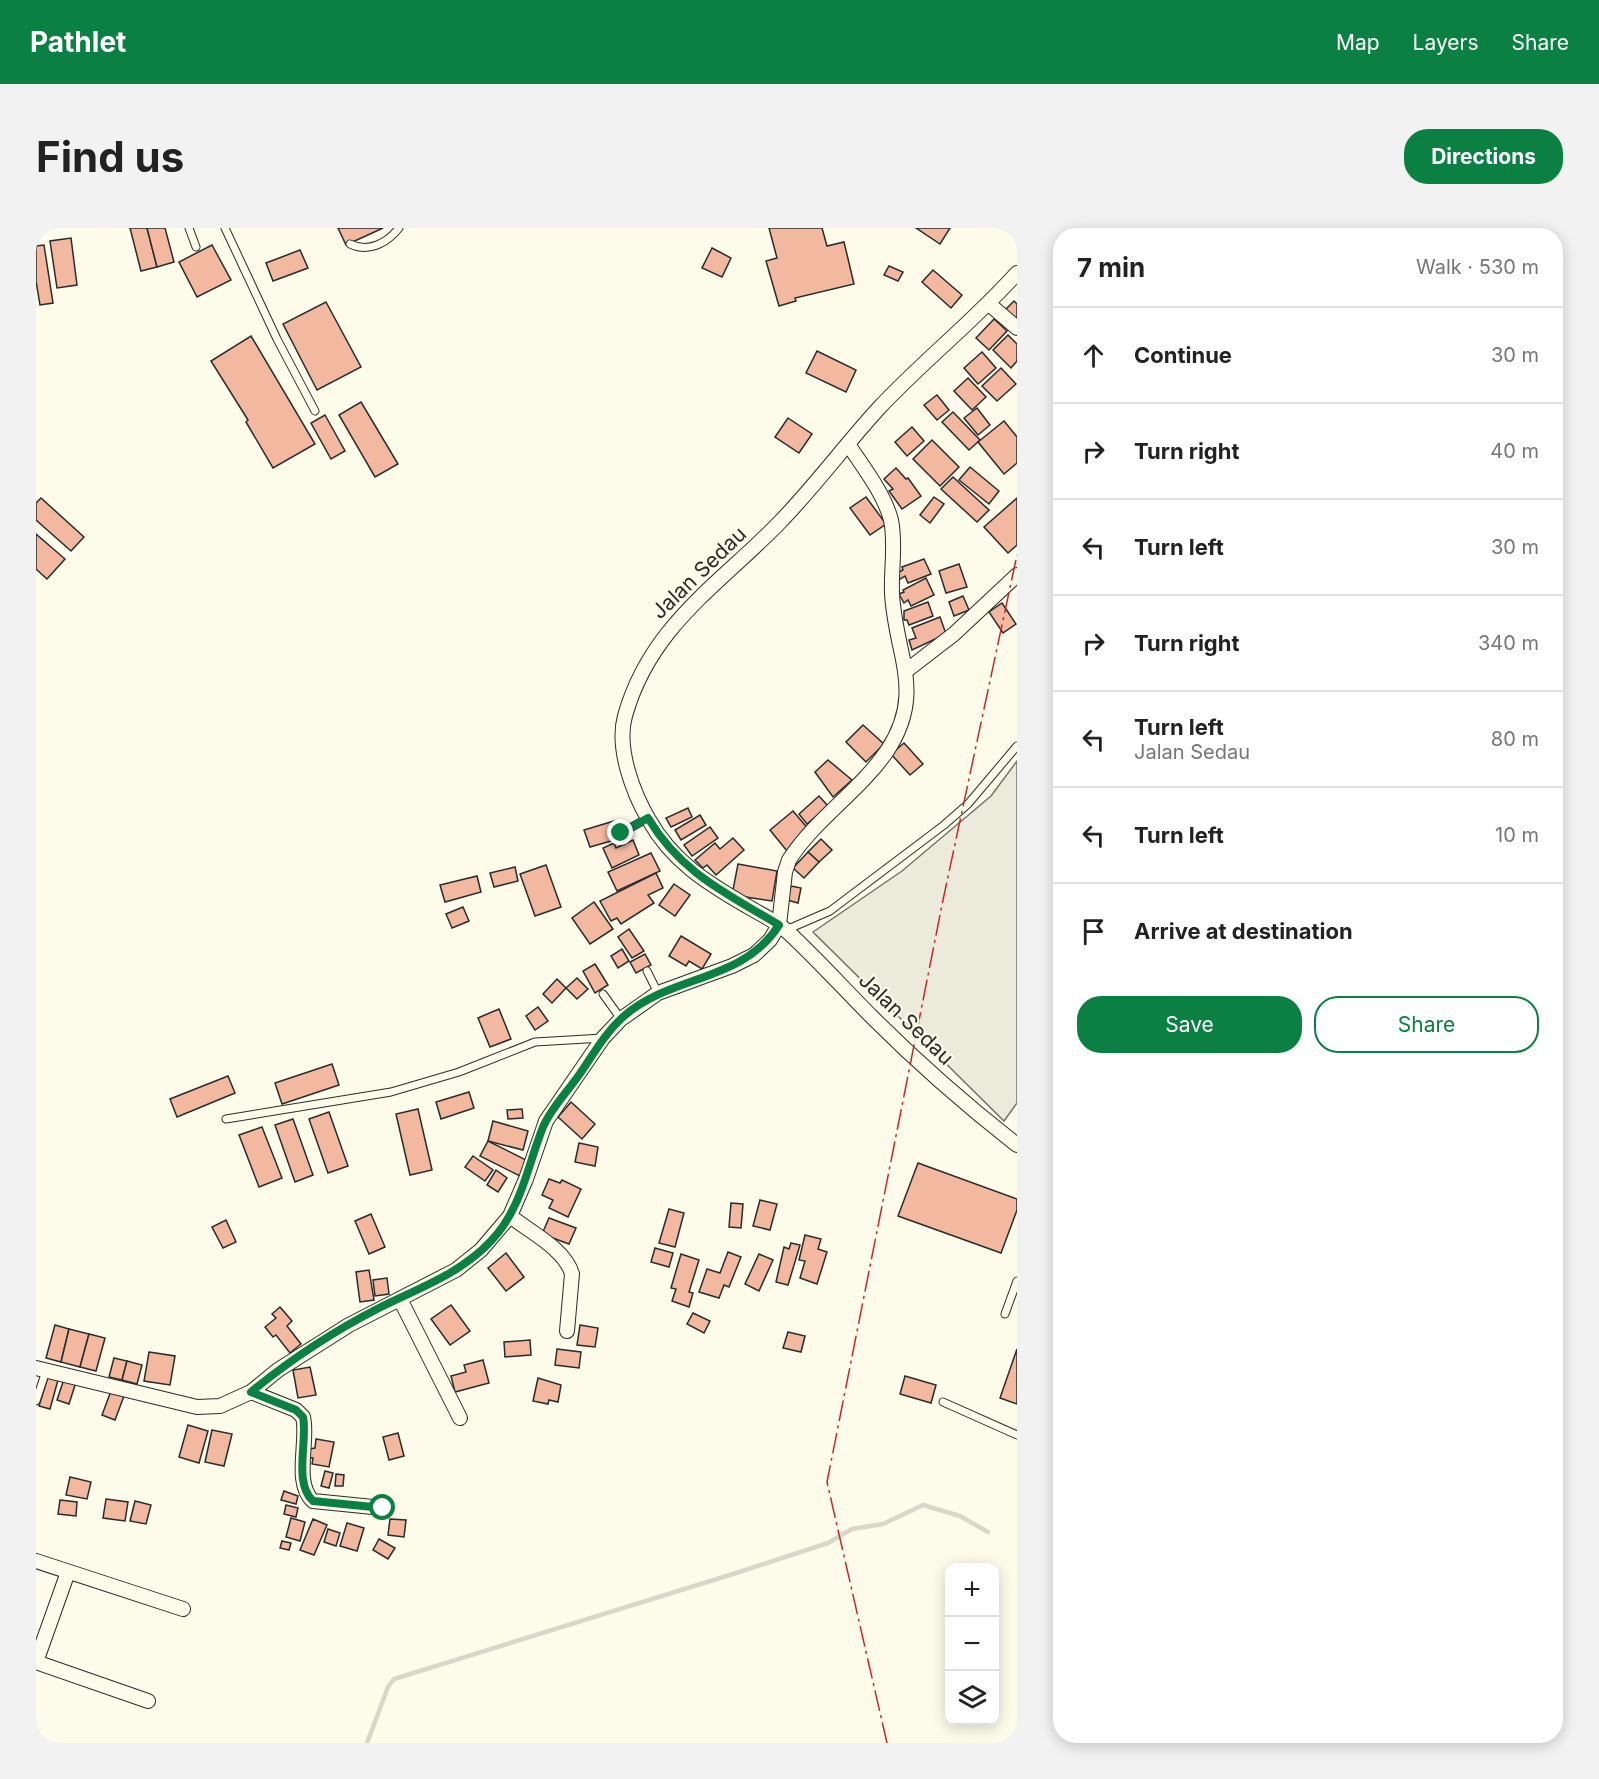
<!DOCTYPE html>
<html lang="en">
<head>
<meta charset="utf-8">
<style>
  :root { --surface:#fff; --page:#f2f2f2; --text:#222; --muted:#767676; --line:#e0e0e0; --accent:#0b8043 }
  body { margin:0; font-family:Inter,sans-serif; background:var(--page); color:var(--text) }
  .controls { position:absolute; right:18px; bottom:18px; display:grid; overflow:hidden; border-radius:12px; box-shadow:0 3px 15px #0003 }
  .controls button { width:54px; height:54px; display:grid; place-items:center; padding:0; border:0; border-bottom:2px solid var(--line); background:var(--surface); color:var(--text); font:30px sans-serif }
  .stop { position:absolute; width:18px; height:18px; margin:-14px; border:4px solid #0b8043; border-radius:50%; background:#fff }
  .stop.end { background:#0b8043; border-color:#fff; box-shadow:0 2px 6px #0008 }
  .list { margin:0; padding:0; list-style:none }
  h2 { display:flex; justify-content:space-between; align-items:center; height:78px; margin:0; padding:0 24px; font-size:26px }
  h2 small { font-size:20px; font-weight:400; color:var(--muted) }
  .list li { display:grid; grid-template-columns:39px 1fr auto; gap:18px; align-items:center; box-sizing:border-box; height:96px; padding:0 24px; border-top:2px solid var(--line) }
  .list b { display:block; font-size:22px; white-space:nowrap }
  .list p { margin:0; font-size:20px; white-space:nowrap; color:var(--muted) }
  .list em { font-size:20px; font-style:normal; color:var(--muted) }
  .actions { display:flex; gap:12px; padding:18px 24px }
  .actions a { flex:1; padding:14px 0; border:2px solid var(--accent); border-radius:24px; text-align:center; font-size:21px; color:var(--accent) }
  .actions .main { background:var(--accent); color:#fff }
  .icon { flex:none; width:33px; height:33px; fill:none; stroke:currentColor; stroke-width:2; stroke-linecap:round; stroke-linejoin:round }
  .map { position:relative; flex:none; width:981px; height:1515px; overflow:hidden; border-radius:24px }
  header { display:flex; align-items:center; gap:36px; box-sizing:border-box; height:84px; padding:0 30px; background:var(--accent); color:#fff }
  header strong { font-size:28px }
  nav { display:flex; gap:33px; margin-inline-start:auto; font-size:21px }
  .intro { display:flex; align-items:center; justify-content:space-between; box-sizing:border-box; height:144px; padding:0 36px }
  h1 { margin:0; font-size:42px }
  .button { padding:15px 27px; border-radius:24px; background:var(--accent); color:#fff; font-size:21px; font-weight:700 }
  main { display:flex; gap:36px; padding:0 36px }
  aside { flex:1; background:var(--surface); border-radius:24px; box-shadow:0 3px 15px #0003 }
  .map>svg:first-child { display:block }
</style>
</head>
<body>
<header>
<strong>Pathlet</strong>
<nav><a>Map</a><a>Layers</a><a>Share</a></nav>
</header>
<div class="intro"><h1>Find us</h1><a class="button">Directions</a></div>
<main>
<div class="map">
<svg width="981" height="1515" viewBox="0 0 981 1515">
  <rect width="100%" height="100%" fill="#fdfbea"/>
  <path fill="#ecebdb" stroke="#74746e" stroke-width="1.5" d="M981 533V875L968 893 777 704 866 643 955 568Z"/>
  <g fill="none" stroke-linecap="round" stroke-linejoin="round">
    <path stroke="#d8d7c9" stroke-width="4.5" d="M331 1515 352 1459 358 1451 697 1346 792 1315 816 1301 847 1296 887 1277 924 1288 952 1304"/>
  </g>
  <g fill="#f2b8a0" stroke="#2b2b2b" stroke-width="1.5">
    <path d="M94 0H111L121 39 105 43Z"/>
    <path d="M111 0H129L138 34 121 39Z"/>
    <path d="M302 0H347L310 17Z"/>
    <path d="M733 0H786L791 18 808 14 818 56 759 70 760 73 743 78 730 33 741 30Z"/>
    <path d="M880 0H914L904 16Z"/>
    <path d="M35 10 41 57 21 60 14 13Z"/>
    <path d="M8 17 17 75 4 77 0 53V18Z"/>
    <path d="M176 17 195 52 161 69 143 34Z"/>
    <path d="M676 20 695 30 686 49 666 40Z"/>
    <path d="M264 22 272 40 237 53 230 35Z"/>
    <path d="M853 38 867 44 862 53 848 47Z"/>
    <path d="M897 42 926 67 915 80 886 54Z"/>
    <path d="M978 73 981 76V97L967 84Z"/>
    <path d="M290 74 325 139 281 162 247 96Z"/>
    <path d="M958 91 971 103 953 122 940 110Z"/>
    <path d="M972 107 981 116V133L975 140 957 122Z"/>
    <path d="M215 108 279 216 237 240 210 194 212 192 175 133Z"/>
    <path d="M781 123 820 142 810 164 770 145Z"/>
    <path d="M946 124 960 140 942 156 928 140Z"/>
    <path d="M965 140 980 156 961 173 946 158Z"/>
    <path d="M932 150 950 169 936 182 918 163Z"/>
    <path d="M901 167 913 182 901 192 888 177Z"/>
    <path d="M325 174 362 236 339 249 303 187Z"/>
    <path d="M941 180 954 197 942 207 928 190Z"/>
    <path d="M917 184 944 212 933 222 906 194Z"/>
    <path d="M289 187 309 223 295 231 275 195Z"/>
    <path d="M752 190 776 206 763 225 739 209Z"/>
    <path d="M968 193 981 209V235L968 246 942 214Z"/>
    <path d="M876 199 888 213 871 228 859 214Z"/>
    <path d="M896 212 923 239 904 258 877 231Z"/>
    <path d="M934 239 963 263 953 276 923 252Z"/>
    <path d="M860 240 870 251 872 250 885 268 866 281 853 263 857 261 848 251Z"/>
    <path d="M917 249 953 282 941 294 905 261Z"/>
    <path d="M830 269 850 296 834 307 814 280Z"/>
    <path d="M898 269 908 276 894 295 884 287Z"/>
    <path d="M5 270 48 309 35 323 0 292V275Z"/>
    <path d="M981 270V317L972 325 948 299Z"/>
    <path d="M0 306 29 331 11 351 0 341Z"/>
    <path d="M888 331 895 346 872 355 869 348 861 353 858 347 867 342 866 339Z"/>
    <path d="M923 336 931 359 910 365 903 343Z"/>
    <path d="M890 350 898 367 875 378 872 372 868 375 863 366 868 364 867 362Z"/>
    <path d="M927 368 933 382 918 388 913 374Z"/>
    <path d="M892 374 897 388 873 397 871 392H868V383Z"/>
    <path d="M966 375 980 396 967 405 953 384Z"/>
    <path d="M904 389 910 406 876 422 873 412 880 410 876 400Z"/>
    <path d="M827 497 848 516 830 534 810 514Z"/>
    <path d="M868 515 887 536 874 547 855 526Z"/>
    <path d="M792 532 816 552 797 569 779 544Z"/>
    <path d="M783 568 792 578 771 596 763 586Z"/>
    <path d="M652 580 656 589 635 599 630 590Z"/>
    <path d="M757 583 774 603 751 623 734 602Z"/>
    <path d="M664 587 670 597 645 612 639 602Z"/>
    <path d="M578 593 582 611 554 619 548 602Z"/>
    <path d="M674 599 682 610 656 628 648 617Z"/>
    <path d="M697 610 708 622 680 647 671 637 667 640 659 632 679 615 684 621Z"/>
    <path d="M785 611 796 622 783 634 772 624Z"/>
    <path d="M597 612 603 627 576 640 567 620 578 615 580 620Z"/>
    <path d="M772 624 783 634 768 650 757 640Z"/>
    <path d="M615 625 624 643 581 663 572 644Z"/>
    <path d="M702 636 741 643 736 673 696 667Z"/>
    <path d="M510 637 525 679 499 688 484 646Z"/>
    <path d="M479 639 482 653 458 659 454 645Z"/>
    <path d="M620 645 627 660 612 667 618 675 585 696 581 690 575 693 564 673Z"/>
    <path d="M441 648 445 664 409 674 404 657Z"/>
    <path d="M638 656 654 667 639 688 623 677Z"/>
    <path d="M755 658 765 660 762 675 751 672Z"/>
    <path d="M558 674 577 701 554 716 536 690Z"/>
    <path d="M427 679 433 693 416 700 410 686Z"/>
    <path d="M593 701 608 723 596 730 582 709Z"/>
    <path d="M645 708 675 726 666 741 653 733 650 738 633 728Z"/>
    <path d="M586 721 593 733 582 740 575 728Z"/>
    <path d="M609 726 615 737 600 745 594 734Z"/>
    <path d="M559 736 572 757 559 765 547 743Z"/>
    <path d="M541 750 552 761 541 771 530 760Z"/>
    <path d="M521 751 530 760 516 775 507 766Z"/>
    <path d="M502 779 512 793 499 802 490 788Z"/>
    <path d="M463 781 475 811 454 819 442 790Z"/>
    <path d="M296 836 303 857 246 876 239 855Z"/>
    <path d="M192 848 199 865 141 889 134 871Z"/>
    <path d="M433 864 438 880 405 891 400 874Z"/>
    <path d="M535 874 559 896 546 911 522 889Z"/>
    <path d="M382 881 396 942 374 947 360 886Z"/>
    <path d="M486 881 487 890 472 891 471 882Z"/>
    <path d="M293 884 312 938 292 945 273 891Z"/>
    <path d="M257 891 277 947 259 954 239 897Z"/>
    <path d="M457 893 492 903 487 922 452 913Z"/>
    <path d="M226 899 246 950 223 959 203 907Z"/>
    <path d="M452 913 494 934 486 949 444 928Z"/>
    <path d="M543 915 562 919 559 938 539 934Z"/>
    <path d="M437 928 457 942 449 953 429 939Z"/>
    <path d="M882 935 981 971V982L965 1025 862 988Z"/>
    <path d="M460 942 471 950 462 964 451 957Z"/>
    <path d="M513 951 524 955 526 952 545 961 532 989 513 980 517 972 506 967Z"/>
    <path d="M724 972 741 976 734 1002 717 998Z"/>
    <path d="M695 975 707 976 705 1000 693 999Z"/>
    <path d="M633 981 648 985 639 1019 623 1015Z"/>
    <path d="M335 986 349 1019 333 1026 319 993Z"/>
    <path d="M513 990 540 1000 533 1016 506 1006Z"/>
    <path d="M190 992 200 1014 187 1020 176 999Z"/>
    <path d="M769 1007 785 1011 782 1021 791 1024 781 1056 764 1050 769 1033 763 1032Z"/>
    <path d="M755 1015 764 1017 752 1057 740 1054 748 1019 753 1021Z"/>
    <path d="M619 1020 637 1025 633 1039 615 1034Z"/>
    <path d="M692 1024 705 1029 693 1059 688 1057 683 1070 663 1064 671 1041 684 1045Z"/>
    <path d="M470 1025 488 1049 470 1063 452 1040Z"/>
    <path d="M645 1026 663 1032 653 1064 657 1065 653 1079 636 1073 640 1061 635 1060Z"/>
    <path d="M723 1026 737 1032 723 1063 709 1056Z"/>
    <path d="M333 1042 338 1072 324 1074 320 1044Z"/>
    <path d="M351 1050 353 1066 339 1068 337 1052Z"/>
    <path d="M415 1077 434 1103 414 1117 395 1091Z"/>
    <path d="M244 1079 256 1093 251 1098 265 1116 254 1125 240 1107 237 1109 229 1099 240 1090 236 1086Z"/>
    <path d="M657 1085 674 1093 668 1105 651 1096Z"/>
    <path d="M19 1097 33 1101 25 1134 10 1130Z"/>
    <path d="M544 1097 562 1100 559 1119 541 1117Z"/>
    <path d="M33 1101 53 1106 44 1139 25 1134Z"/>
    <path d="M752 1104 769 1108 765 1124 747 1120Z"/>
    <path d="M53 1106 69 1110 60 1143 44 1139Z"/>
    <path d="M494 1112 495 1127 469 1129 468 1114Z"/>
    <path d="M521 1121 545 1124 543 1140 519 1137Z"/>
    <path d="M981 1121V1176L964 1170Z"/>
    <path d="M113 1124 139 1128 134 1157 108 1153Z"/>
    <path d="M78 1130 91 1133 86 1152 73 1149Z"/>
    <path d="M447 1132 453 1155 419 1164 415 1148 430 1144 428 1137Z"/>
    <path d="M91 1133 106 1137 101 1156 86 1152Z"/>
    <path d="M274 1139 280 1167 262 1170 257 1142Z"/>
    <path d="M869 1148 900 1157 895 1175 864 1166Z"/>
    <path d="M12 1149 22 1152 14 1181 3 1178Z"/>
    <path d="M502 1150 525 1157 522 1174 513 1172 512 1176 497 1173Z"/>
    <path d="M28 1151 40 1154 33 1176 21 1172Z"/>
    <path d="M75 1163 88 1168 79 1192 66 1187Z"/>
    <path d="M152 1197 172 1203 163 1235 143 1229Z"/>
    <path d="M176 1202 196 1206 188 1238 169 1234Z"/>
    <path d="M362 1205 368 1228 353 1232 347 1209Z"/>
    <path d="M280 1211 298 1214 293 1239 276 1236 277 1230H273V1221L279 1220Z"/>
    <path d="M289 1243 297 1245 293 1260 285 1258Z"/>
    <path d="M300 1246 308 1247 307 1258H299Z"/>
    <path d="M34 1249 55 1254 51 1271 30 1267Z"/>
    <path d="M248 1263 262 1268 260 1276 245 1272Z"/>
    <path d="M70 1271 92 1274 89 1293 67 1290Z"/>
    <path d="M24 1272 41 1274 40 1288 22 1286Z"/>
    <path d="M99 1273 115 1277 110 1296 94 1293Z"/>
    <path d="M250 1277 262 1280 260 1289 248 1286Z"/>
    <path d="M255 1290 269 1294 264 1313 250 1309Z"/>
    <path d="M277 1291 291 1297 278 1327 264 1322Z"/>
    <path d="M354 1291 370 1292 368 1309 352 1307Z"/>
    <path d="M311 1295 328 1300 321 1323 304 1318Z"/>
    <path d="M292 1301 304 1305 300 1318 288 1314Z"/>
    <path d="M343 1311 359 1320 352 1331 337 1322Z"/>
    <path d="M246 1313 255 1315 253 1322 244 1320Z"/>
  </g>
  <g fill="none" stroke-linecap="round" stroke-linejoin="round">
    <g stroke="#2b2b2b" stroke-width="9">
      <g id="lane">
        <path d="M153 0 160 19"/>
        <path d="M189 0 241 111 279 183"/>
        <path d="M314 16C333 25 351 15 363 0"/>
        <path d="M585 605 612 590"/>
        <path d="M750 702 794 683 908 597 932 576 981 518"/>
        <path d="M611 743 622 765"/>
        <path d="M567 766 585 791"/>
        <path d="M190 891 355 864 423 844 499 814 567 810"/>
        <path d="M969 1086 981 1053"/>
        <path d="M0 1173 10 1143"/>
        <path d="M907 1174 981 1207"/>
      </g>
    </g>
    <g stroke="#2b2b2b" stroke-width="16">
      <g id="street">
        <path d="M981 45C938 93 887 133 843 180 809 217 779 258 744 294 683 357 614 398 589 488 580 520 597 565 613 592 636 633 671 655 711 678 724 686 740 693 752 704 781 731 808 761 836 789 882 835 930 877 981 917"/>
        <path d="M953 76 981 100"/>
        <path d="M870 443 918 406 981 347"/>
        <path d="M474 988C494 1004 529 1021 536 1046L531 1103"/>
        <path d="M364 1071 424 1190"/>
        <path d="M0 1140 161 1179 184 1178 215 1164 242 1142 313 1097 420 1042 445 1022 474 988 490 951 510 893 567 810 585 791 622 765 696 738 718 727 734 712 743 697 749 644 753 632C779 591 824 563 851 523 890 464 859 427 856 365 855 341 860 316 855 292 848 265 827 239 812 216"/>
        <path d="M215 1164 260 1182 267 1189C273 1212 257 1255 277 1273L347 1280"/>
        <path d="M0 1333 147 1381"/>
        <path d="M0 1434 112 1473"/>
        <path d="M0 1434 32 1344"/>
      </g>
    </g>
    <use href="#lane" stroke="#fdfbea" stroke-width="7"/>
    <use href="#street" stroke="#fdfbea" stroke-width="14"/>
    <path stroke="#c62828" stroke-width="1.5" stroke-dasharray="21 4.5 3 4.5" stroke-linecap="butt" d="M851 1515 791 1254 907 672 981 327"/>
  </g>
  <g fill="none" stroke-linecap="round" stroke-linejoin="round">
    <path stroke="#0b8043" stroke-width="8" d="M347 1280 277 1273C257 1255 272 1212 267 1189L260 1182 215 1164C254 1132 298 1103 343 1080 383 1060 424 1046 455 1013 486 980 491 939 507 899 515 880 532 863 543 847 557 827 569 805 587 789 635 746 706 755 743 697 690 665 645 645 612 590L585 605"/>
  </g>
  <g text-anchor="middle" stroke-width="4.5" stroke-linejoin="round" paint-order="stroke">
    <g font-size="21" fill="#2b2b2b" stroke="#fdfbea">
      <text transform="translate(663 345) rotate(-44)" y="7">Jalan Sedau</text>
      <text transform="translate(870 791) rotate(44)" y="7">Jalan Sedau</text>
    </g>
  </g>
</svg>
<div class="controls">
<button>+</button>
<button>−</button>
<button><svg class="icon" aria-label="layers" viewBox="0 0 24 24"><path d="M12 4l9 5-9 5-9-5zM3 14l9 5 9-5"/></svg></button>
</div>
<div class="stop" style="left:347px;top:1280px"></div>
<div class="stop end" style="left:585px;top:605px"></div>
</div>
<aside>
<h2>7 min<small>Walk · 530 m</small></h2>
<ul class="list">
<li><svg class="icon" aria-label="ahead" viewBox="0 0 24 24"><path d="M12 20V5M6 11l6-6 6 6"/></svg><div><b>Continue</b></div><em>30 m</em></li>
<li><svg class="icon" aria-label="right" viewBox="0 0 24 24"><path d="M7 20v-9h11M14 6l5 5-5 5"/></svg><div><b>Turn right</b></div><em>40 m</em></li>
<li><svg class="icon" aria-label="left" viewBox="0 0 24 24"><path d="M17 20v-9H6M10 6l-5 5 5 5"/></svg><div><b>Turn left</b></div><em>30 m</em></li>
<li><svg class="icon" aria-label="right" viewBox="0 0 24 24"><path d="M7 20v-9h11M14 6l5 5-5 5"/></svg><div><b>Turn right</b></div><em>340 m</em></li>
<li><svg class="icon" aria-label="left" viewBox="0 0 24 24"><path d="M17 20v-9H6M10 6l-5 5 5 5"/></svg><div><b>Turn left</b><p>Jalan Sedau</p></div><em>80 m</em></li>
<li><svg class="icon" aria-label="left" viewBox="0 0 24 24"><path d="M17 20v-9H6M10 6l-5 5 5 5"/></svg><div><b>Turn left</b></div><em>10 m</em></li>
<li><svg class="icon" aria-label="arrive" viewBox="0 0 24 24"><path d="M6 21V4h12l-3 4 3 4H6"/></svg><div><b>Arrive at destination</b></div></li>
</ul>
<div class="actions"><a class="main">Save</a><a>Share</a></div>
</aside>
</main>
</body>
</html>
